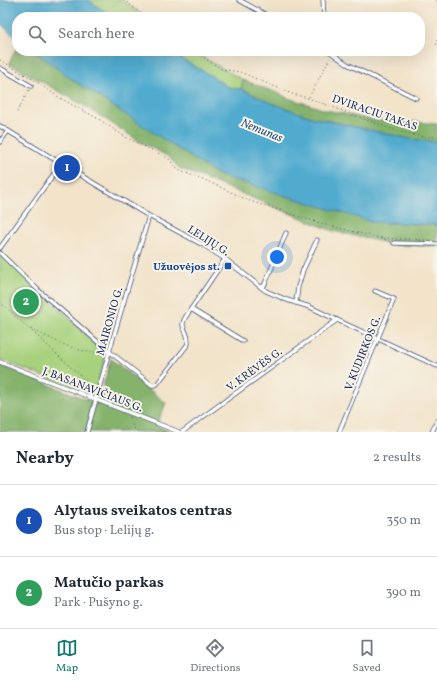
<!DOCTYPE html>
<html lang="en">
<head>
<meta charset="utf-8">
<style>
  :root { --surface:#fff; --page:#f2f2f3; --text:#1f2937; --muted:#747a83; --line:#e0e1e3; --accent:#0f766e }
  body { margin:0; font-family:Vollkorn,serif; background:var(--page); color:var(--text) }
  .you { position:absolute; left:277px; top:257px; width:14px; height:14px; margin:-10px; border:3px solid #fff; border-radius:50%; background:#1a73e8; box-shadow:0 0 0 6px #1a73e833 }
  .badge { display:grid; place-items:center; width:26px; height:26px; border-radius:50%; background:var(--accent); color:#fff; font-size:13px; font-weight:700 }
  .pin { position:absolute; translate:-50% -50%; border:2px solid #fff; box-shadow:0 1px 4px #0006 }
  .list { margin:0; padding:0; list-style:none }
  h2 { display:flex; justify-content:space-between; align-items:center; height:52px; margin:0; padding:0 16px; font-size:17px }
  h2 small { font-size:13px; font-weight:400; color:var(--muted) }
  .list li { display:grid; grid-template-columns:26px 1fr auto; gap:12px; align-items:center; box-sizing:border-box; height:72px; padding:0 16px; border-top:1px solid var(--line) }
  .list b { display:block; font-size:15px; white-space:nowrap }
  .list p { margin:0; font-size:13px; white-space:nowrap; color:var(--muted) }
  .list em { font-size:13px; font-style:normal; color:var(--muted) }
  .icon { flex:none; width:22px; height:22px; fill:none; stroke:currentColor; stroke-width:2; stroke-linecap:round; stroke-linejoin:round }
  .map { position:relative; flex:none; width:437px; height:432px; overflow:hidden }
  .search { position:absolute; background:var(--surface); box-shadow:0 4px 16px #0002; left:12px; right:12px; top:12px; height:44px; display:flex; align-items:center; gap:10px; box-sizing:border-box; padding:0 14px; border-radius:16px; color:var(--muted); font-size:15px }
  .sheet { height:196px; background:var(--surface) }
  nav { display:flex; justify-content:space-around; align-items:center; box-sizing:border-box; height:56px; border-top:1px solid var(--line); background:var(--surface); font-size:11px; color:var(--muted) }
  nav a { display:grid; justify-items:center; gap:2px }
  nav .on { color:var(--accent) }
  .map>svg:first-child { display:block }
</style>
</head>
<body>
<div class="map">
<svg width="437" height="432" viewBox="0 0 437 432">
  <rect width="100%" height="100%" fill="#f7f3e8"/>
  <filter id="ink" filterUnits="userSpaceOnUse"><feTurbulence type="fractalNoise" baseFrequency=".025" numOctaves="2"/><feDisplacementMap in="SourceGraphic" scale="8" xChannelSelector="R" yChannelSelector="G"/><feConvolveMatrix kernelMatrix="1 2 1 2 8 2 1 2 1" color-interpolation-filters="sRGB"/></filter>
  <filter id="wash" filterUnits="userSpaceOnUse"><feTurbulence type="fractalNoise" baseFrequency=".012" numOctaves="4" result="noise"/><feDisplacementMap in="SourceGraphic" scale="16" xChannelSelector="R" yChannelSelector="G"/><feGaussianBlur stdDeviation="0.9" result="paint"/><feColorMatrix in="noise" values="0 0 0 0 0 0 0 0 0 0 0 0 0 0 0 0 0 1.4 0 .05"/><feComposite in="paint" operator="in"/></filter>
  <g filter="url(#wash)">
    <rect width="100%" height="100%" fill="#f2e3c9"/>
    <g fill="#a7d17d" stroke="#61806e">
      <path d="M88 0H122L144 17H113Z"/>
      <path d="M168 51H192L243 80 241 89 232 88 226 86 215 78Z"/>
      <path d="M0 251 106 354 94 397 0 359Z"/>
    </g>
    <g fill="#85b36c" stroke="#507165">
      <path d="M17 47V51H34L76 82 372 222 437 225V246L396 245 333 231 179 168 169 157 139 141 88 108 9 63Z"/>
      <path d="M243 80 280 94 288 98 326 110 376 121 416 122 437 124V142L410 139 311 117 274 104 241 89Z"/>
      <path d="M111 359 166 403 156 426 172 432H0V365L98 404Z"/>
    </g>
    <g fill="#51abcf" stroke="#366d96">
      <path d="M0 0H88L113 17H17V39L0 23Z"/>
      <path d="M34 51H168L215 78 226 86 232 88 241 89 274 104 311 117 410 139 437 142V225L372 222 218 175 76 82Z"/>
    </g>
  </g>
  <g filter="url(#ink)">
    <g fill="none" stroke-linecap="round" stroke-linejoin="round">
      <g stroke="#3b4a6e" stroke-width="5">
        <g id="street">
          <path d="M239 0 270 17"/>
          <path d="M323 0 324 17"/>
          <path d="M329 51 347 64 416 98"/>
          <path d="M0 68 31 86"/>
          <path d="M0 126 80 175 149 216 205 246 225 259 266 291 287 300 310 307 337 320 437 366"/>
          <path d="M0 142 8 131"/>
          <path d="M394 243 437 244"/>
          <path d="M0 248 61 164"/>
          <path d="M0 253 38 290 106 349 152 385H155L157 384 188 344C189 324 174 332 191 309L243 341"/>
          <path d="M262 288 265 284 286 233"/>
          <path d="M296 303 298 287 303 270 317 240"/>
          <path d="M191 309 225 259"/>
          <path d="M0 362 179 432"/>
          <path d="M87 432 109 352 149 216"/>
          <path d="M182 432 337 320"/>
          <path d="M339 432 394 299 375 291"/>
          <path d="M432 432 437 421"/>
        </g>
      </g>
      <g stroke="#3b4a6e" stroke-width="1" stroke-dasharray="1 3" stroke-linecap="butt">
        <path d="M124 0 146 17"/>
        <path d="M437 0V1"/>
        <path d="M437 40 436 42 437 47"/>
        <path d="M194 51 221 69 240 72 292 94 308 98 394 130 423 137H437"/>
        <path d="M0 60 34 80 60 98 97 118 127 138 168 158 176 168 180 171 205 180 250 201 326 225 380 238 429 240"/>
        <path d="M309 97 330 58"/>
        <path d="M17 112 29 90"/>
        <path d="M381 238 391 242"/>
        <path d="M0 302 95 389"/>
        <path d="M31 329C52 339 80 355 104 352"/>
        <path d="M130 417 133 427 138 432"/>
      </g>
      <use href="#street" stroke="#fff" stroke-width="3.5"/>
    </g>
  </g>
  <rect fill="#1a4fb4" stroke="#f7f3e8" stroke-width="1.5" x="224" y="262" width="8" height="8" rx="2"/>
  <g text-anchor="middle" stroke-width="4" stroke-linejoin="round" paint-order="stroke">
    <g font-size="11" fill="#1b2f5e" stroke="#f7f3e8">
      <text transform="translate(375 112) rotate(19)" y="4">DVIRACIU TAKAS</text>
      <text transform="translate(209 240) rotate(32)" y="4">LELIJŲ G.</text>
      <text transform="translate(109 321) rotate(-74)" y="4">MAIRONIO G.</text>
      <text transform="translate(362 353) rotate(-68)" y="4">V. KUDIRKOS G.</text>
      <text transform="translate(254 369) rotate(-36)" y="4">V. KRĖVĖS G.</text>
      <text transform="translate(93 389) rotate(21)" y="4">J. BASANAVIČIAUS G.</text>
    </g>
    <g font-size="11" font-weight="bold" fill="#164399" stroke="#f7f3e8" text-anchor="end">
      <text x="220" y="270">Užuovėjos st.</text>
    </g>
    <g font-size="12" font-style="italic" fill="#2b5480" stroke="#f7f3e8">
      <text transform="translate(262 130) rotate(22)" y="4">Nemunas</text>
    </g>
  </g>
</svg>
<div class="you"></div>
<div class="pin badge" style="left:67px;top:168px;background:#1a4fb4">1</div>
<div class="pin badge" style="left:26px;top:302px;background:#2e9e5b">2</div>
<div class="search"><svg class="icon" aria-label="search" viewBox="0 0 24 24"><circle cx="10" cy="10" r="6"/><path d="M15 15l6 6"/></svg>Search here</div>
</div>
<section class="sheet">
<h2>Nearby<small>2 results</small></h2>
<ul class="list">
<li><span class="badge" style="background:#1a4fb4">1</span><div><b>Alytaus sveikatos centras</b><p>Bus stop · Lelijų g.</p></div><em>350 m</em></li>
<li><span class="badge" style="background:#2e9e5b">2</span><div><b>Matučio parkas</b><p>Park · Pušyno g.</p></div><em>390 m</em></li>
</ul>
</section>
<nav>
<a class="on"><svg class="icon" aria-label="map" viewBox="0 0 24 24"><path d="M3 6l6-2 6 2 6-2v14l-6 2-6-2-6 2zM9 4v14M15 6v14"/></svg>Map</a>
<a><svg class="icon" aria-label="directions" viewBox="0 0 24 24"><path d="M12 3l9 9-9 9-9-9zM9 14v-3h6M13 9l2 2-2 2"/></svg>Directions</a>
<a><svg class="icon" aria-label="saved" viewBox="0 0 24 24"><path d="M7 4h10v16l-5-4-5 4z"/></svg>Saved</a>
</nav>
</body>
</html>
